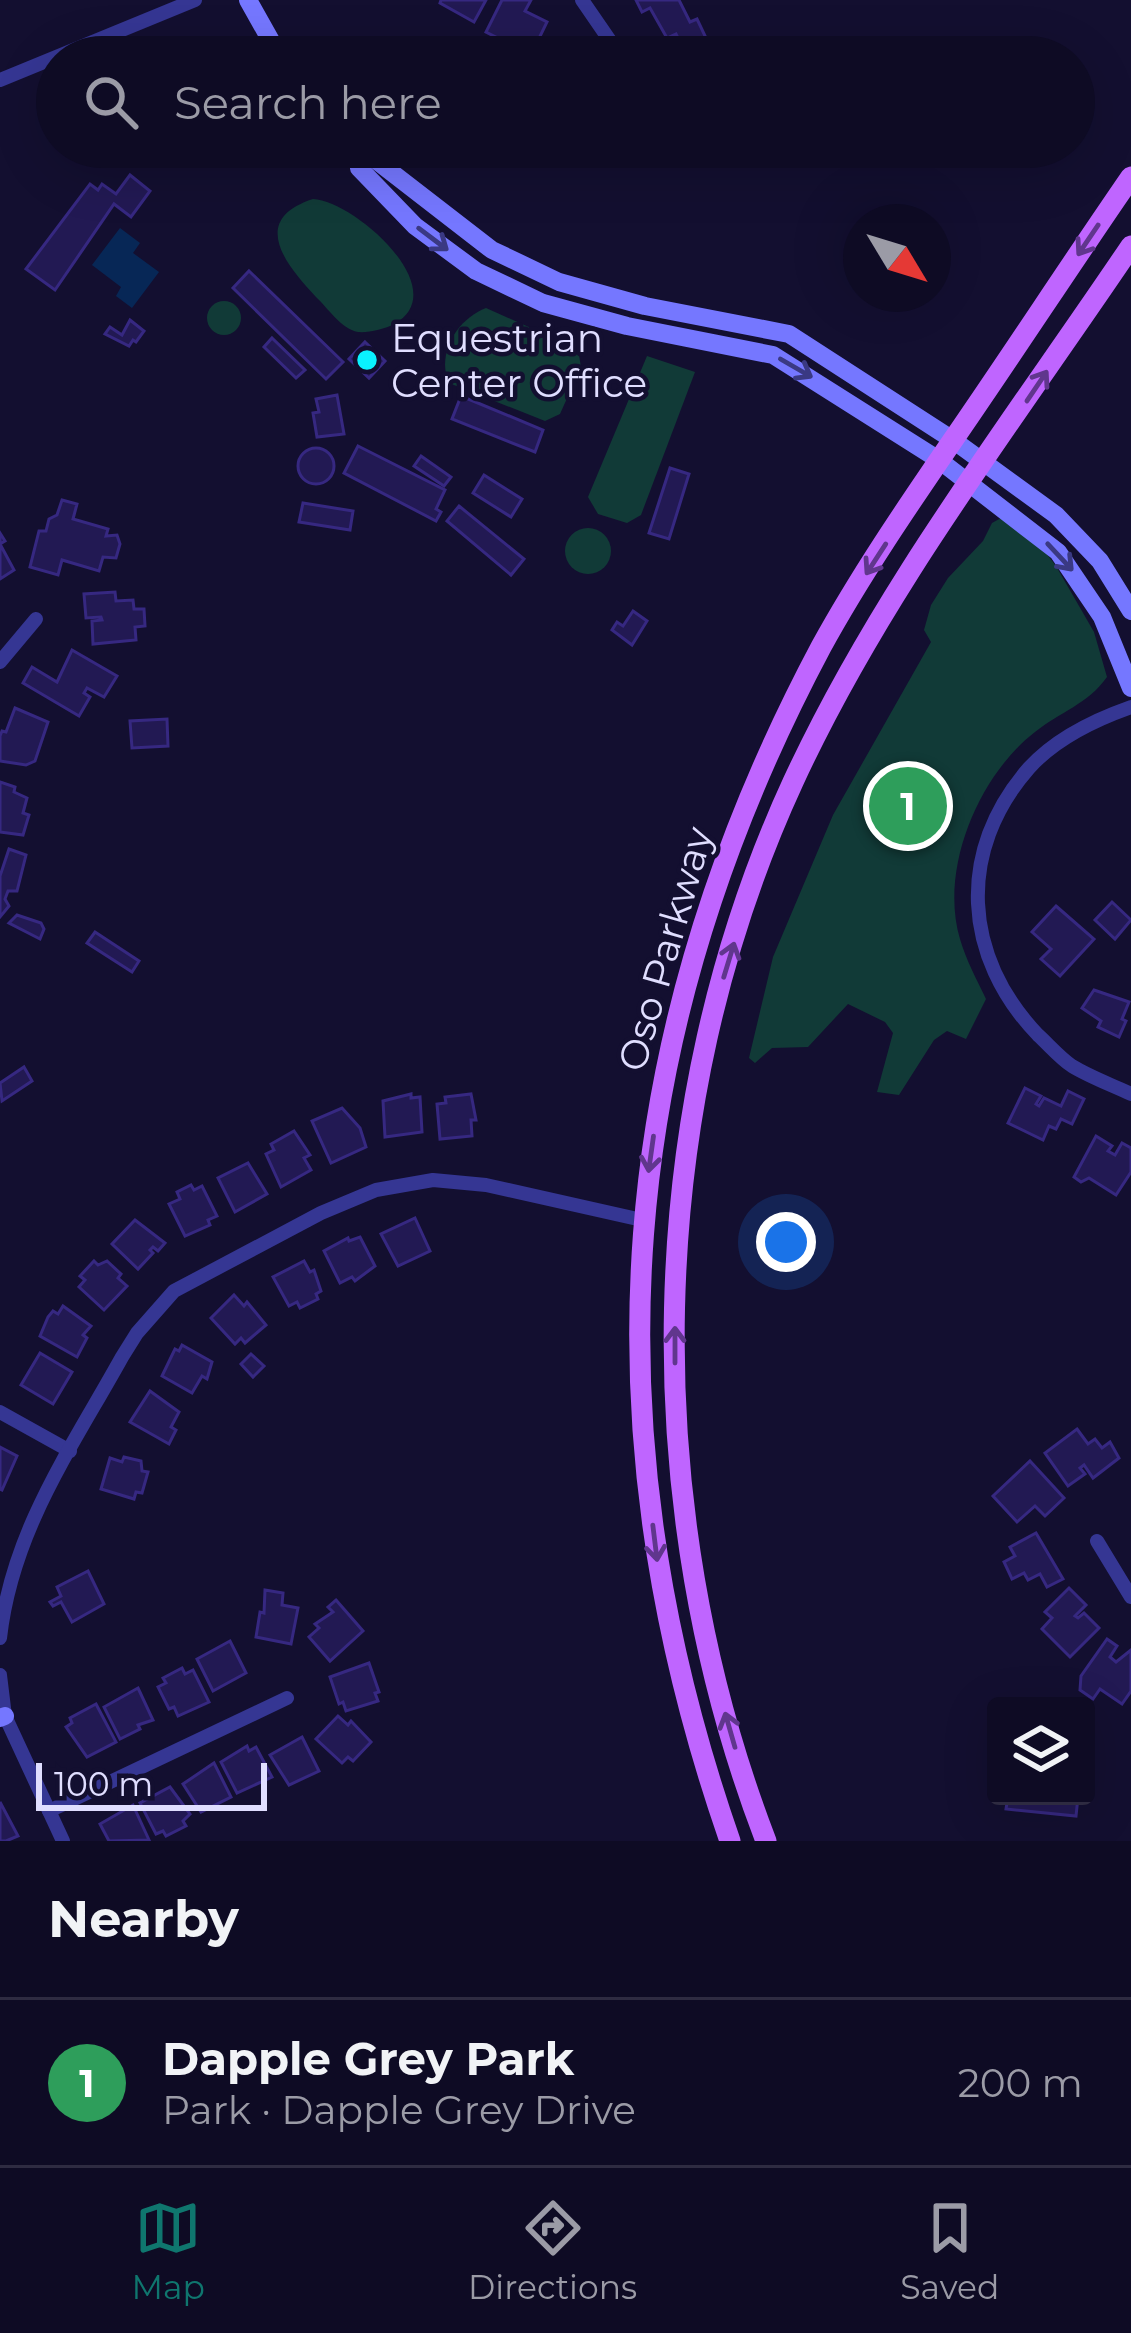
<!DOCTYPE html>
<html lang="en">
<head>
<meta charset="utf-8">
<style>
  :root { --surface:#0e0b24; --page:#17142c; --text:#f1f3f6; --muted:#9b9ba6; --line:#2e2b41; --accent:#0f766e }
  body { margin:0; font-family:Montserrat,sans-serif; background:var(--page); color:var(--text) }
  .controls { position:absolute; right:36px; bottom:36px; display:grid; overflow:hidden; border-radius:12px; box-shadow:0 12px 48px #0002 }
  .controls button { width:108px; height:108px; display:grid; place-items:center; padding:0; border:0; border-bottom:3px solid var(--line); background:var(--surface); color:var(--text); font:60px sans-serif }
  .compass { position:absolute; left:843px; top:204px; width:108px; height:108px; border-radius:50%; background:var(--surface); box-shadow:0 12px 48px #0002; rotate:128deg }
  .scale { position:absolute; left:36px; bottom:30px; width:231px; box-sizing:border-box; padding-left:12px; border:6px solid #e0deff; border-top:0; font-size:33px; line-height:42px; white-space:nowrap; color:#e0deff; -webkit-text-stroke:9px #130f30; paint-order:stroke }
  .you { position:absolute; left:786px; top:1242px; width:42px; height:42px; margin:-30px; border:9px solid #fff; border-radius:50%; background:#1a73e8; box-shadow:0 0 0 18px #1a73e833 }
  .badge { display:grid; place-items:center; width:78px; height:78px; border-radius:50%; background:var(--accent); color:#fff; font-size:39px; font-weight:700 }
  .pin { position:absolute; translate:-50% -50%; border:6px solid #fff; box-shadow:0 3px 12px #0006 }
  .list { margin:0; padding:0; list-style:none }
  h2 { display:flex; justify-content:space-between; align-items:center; height:156px; margin:0; padding:0 48px; font-size:51px }
  h2 small { font-size:39px; font-weight:400; color:var(--muted) }
  .list li { display:grid; grid-template-columns:78px 1fr auto; gap:36px; align-items:center; box-sizing:border-box; height:168px; padding:0 48px; border-top:3px solid var(--line) }
  .list b { display:block; font-size:45px; white-space:nowrap }
  .list p { margin:0; font-size:39px; white-space:nowrap; color:var(--muted) }
  .list em { font-size:39px; font-style:normal; color:var(--muted) }
  .icon { flex:none; width:66px; height:66px; fill:none; stroke:currentColor; stroke-width:2; stroke-linecap:round; stroke-linejoin:round }
  .map { position:relative; flex:none; width:1131px; height:1841px; overflow:hidden }
  .search { position:absolute; background:var(--surface); box-shadow:0 12px 48px #0002; left:36px; right:36px; top:36px; height:132px; display:flex; align-items:center; gap:30px; box-sizing:border-box; padding:0 42px; border-radius:66px; color:var(--muted); font-size:45px }
  .sheet { height:324px; background:var(--surface) }
  nav { display:flex; justify-content:space-around; align-items:center; box-sizing:border-box; height:168px; border-top:3px solid var(--line); background:var(--surface); font-size:33px; color:var(--muted) }
  nav a { display:grid; justify-items:center; gap:6px }
  nav .on { color:var(--accent) }
  .map>svg:first-child { display:block }
</style>
</head>
<body>
<div class="map">
<svg width="1131" height="1841" viewBox="0 0 1131 1841">
  <rect width="100%" height="100%" fill="#130f30"/>
  <g fill="#113a37">
    <path d="M313 199C353 200 456 290 394 324 385 329 368 333 358 332 341 329 328 308 316 297 287 266 248 220 313 199Z"/>
    <circle cx="224" cy="318" r="17"/>
    <path d="M486 308 578 349 581 367 560 414 545 421 449 383C436 354 457 319 486 308Z"/>
    <path d="M647 356 695 372 641 515 627 523 598 514 588 497Z"/>
    <path d="M1001 518 1046 553 1056 566 1094 632 1107 677C1088 704 1060 712 1035 732 979 775 939 869 960 939 966 960 977 980 986 999L966 1039 947 1031 934 1040 899 1095 877 1092 893 1033 885 1022 848 1004 808 1047 772 1048 755 1063 749 1058 773 957 833 815 931 642 924 630 931 605 948 578 983 541 992 523Z"/>
    <circle cx="588" cy="551" r="23"/>
  </g>
  <path fill="#072756" d="M120 228 140 243 133 253 159 272 132 308 116 296 121 287 92 265Z"/>
  <g fill="#221953" stroke="#362881" stroke-width="3">
    <path d="M441 0H486L474 22 440 3Z"/>
    <path d="M502 0H531L525 11 547 22 531 55 486 32Z"/>
    <path d="M636 0H679L690 22 697 19 706 38 679 40 676 34 667 38 650 8 642 12Z"/>
    <path d="M572 41 573 57H558L556 42Z"/>
    <path d="M130 175 150 191 131 217 114 204 55 290 26 269 90 184 98 190 102 184 116 194Z"/>
    <path d="M249 271 343 362 326 379 233 288Z"/>
    <path d="M130 320 144 331 136 342 133 340 129 346 105 334 110 327 122 335Z"/>
    <path d="M272 338 305 370 296 378 264 347Z"/>
    <path d="M365 342 385 361 369 378 349 359Z"/>
    <path d="M337 395 344 434 317 437 313 413 319 412 316 399Z"/>
    <path d="M461 396 543 430 535 452 452 419Z"/>
    <path d="M358 446 445 490 436 509 441 512 436 521 344 473Z"/>
    <circle cx="316" cy="466" r="18"/>
    <path d="M421 456 451 477 444 486 414 466Z"/>
    <path d="M670 468 689 474 669 539 649 533Z"/>
    <path d="M484 475 522 499 511 517 473 493Z"/>
    <path d="M62 500 77 504 73 519 108 529 106 536 117 535 120 544 116 558 103 557 99 571 62 560 58 575 30 567 39 531H46L49 519 57 515Z"/>
    <path d="M303 503 353 511 350 530 299 522Z"/>
    <path d="M459 506 524 559 511 575 447 521Z"/>
    <path d="M0 533 5 541 0 544 14 570 0 579Z"/>
    <path d="M115 592 116 601 133 600 134 609H144L145 626 135 627 136 640 93 644 92 621 102 620 101 617 86 618 84 594Z"/>
    <path d="M633 611 647 621 632 645 612 630 617 622 623 626Z"/>
    <path d="M72 650 117 676 104 697 87 688 84 693 90 697 79 716 23 683 32 667 57 682Z"/>
    <path d="M15 708 48 722 35 761 26 765 0 761V736L2 731 6 732Z"/>
    <path d="M167 719 168 746 132 748 130 721Z"/>
    <path d="M0 782 15 787 14 792 27 798 23 813 29 815 23 835 0 832Z"/>
    <path d="M9 849 26 855 17 891H8L5 899 9 906 0 917V876Z"/>
    <path d="M1112 902 1131 920 1115 939 1095 920Z"/>
    <path d="M1056 906 1094 939 1060 976 1041 959 1051 949 1032 932Z"/>
    <path d="M17 915 41 923 44 929 40 939 9 923Z"/>
    <path d="M95 932 139 961 132 972 87 943Z"/>
    <path d="M1094 990 1129 1002 1122 1019 1126 1021 1119 1037 1098 1027 1101 1021 1082 1008Z"/>
    <path d="M24 1067 32 1081 2 1101 0 1083Z"/>
    <path d="M1025 1088 1041 1096 1036 1104 1039 1106 1044 1098 1061 1106 1068 1091 1084 1099 1072 1124 1061 1119 1056 1129 1049 1126 1043 1140 1008 1123Z"/>
    <path d="M411 1094V1098L420 1097 422 1132 385 1137 383 1101Z"/>
    <path d="M471 1094 476 1120H471L472 1136 440 1139 437 1104 446 1103 445 1097Z"/>
    <path d="M342 1108 360 1128 366 1147 331 1163 312 1121Z"/>
    <path d="M294 1131 310 1155 304 1158 311 1170 281 1187 266 1154 274 1150 271 1144Z"/>
    <path d="M1096 1136 1112 1146 1108 1151 1115 1155 1122 1143 1131 1148V1172L1116 1195 1089 1178 1081 1182 1074 1177Z"/>
    <path d="M248 1163 267 1194 235 1212 218 1178Z"/>
    <path d="M191 1185 194 1190 202 1186 217 1216 208 1220 210 1225 185 1236 169 1204 180 1199 177 1192Z"/>
    <path d="M415 1218 430 1251 398 1266 381 1234Z"/>
    <path d="M135 1220 165 1243 158 1251 153 1247 150 1250 153 1253 138 1269 112 1244Z"/>
    <path d="M360 1237 375 1266 355 1281 352 1277 340 1283 324 1251 348 1238 349 1241Z"/>
    <path d="M94 1261 98 1265 107 1261 121 1274 118 1278 127 1286 104 1310 79 1287 85 1280 80 1276Z"/>
    <path d="M304 1261 310 1272 314 1270 321 1291 316 1294 318 1299 300 1308 297 1302 289 1306 273 1277Z"/>
    <path d="M234 1295 244 1306 247 1302 266 1325 245 1343 241 1338 235 1344 211 1318Z"/>
    <path d="M63 1306 91 1326 83 1335 87 1338 77 1357 40 1336 48 1317 53 1311 58 1314Z"/>
    <path d="M182 1345 212 1362 207 1379 202 1376 192 1393 162 1376 175 1349 179 1351Z"/>
    <path d="M40 1353 72 1372 53 1404 21 1385Z"/>
    <path d="M251 1354 264 1366 253 1377 241 1364Z"/>
    <path d="M150 1391 179 1412 171 1427 176 1430 169 1444 130 1422Z"/>
    <path d="M1077 1429 1088 1444 1095 1439 1102 1448 1110 1442 1119 1458 1093 1478 1084 1465 1080 1468 1085 1474 1068 1486 1045 1453Z"/>
    <path d="M0 1447 17 1456 2 1490 0 1489Z"/>
    <path d="M124 1457 141 1461 142 1471 148 1472 142 1493 136 1492 134 1499 101 1489 110 1458 122 1462Z"/>
    <path d="M1030 1461 1064 1498 1045 1516 1035 1506 1017 1522 993 1496Z"/>
    <path d="M1036 1533 1063 1579 1047 1587 1040 1574 1028 1580 1024 1573 1012 1579 1004 1562 1015 1556 1010 1547Z"/>
    <path d="M88 1571 104 1604 72 1622 61 1602 53 1606 50 1602 61 1596 57 1587Z"/>
    <path d="M1069 1588 1086 1605 1075 1616 1078 1618 1084 1613 1099 1628 1070 1657 1042 1629 1052 1618 1045 1612Z"/>
    <path d="M265 1590 283 1593 282 1605 298 1608 291 1644 256 1637 260 1612 264 1613Z"/>
    <path d="M336 1600 363 1631 330 1661 309 1637 319 1628 315 1624 333 1612 328 1607Z"/>
    <path d="M1107 1639 1117 1646 1110 1657 1116 1662 1131 1650V1691L1122 1704 1100 1689 1093 1699 1080 1690 1081 1676Z"/>
    <path d="M230 1641 246 1673 213 1691 197 1659Z"/>
    <path d="M369 1663 379 1692 375 1693 378 1701 346 1711 343 1702 339 1704 330 1677Z"/>
    <path d="M182 1668 185 1674 193 1670 209 1702 178 1716 174 1707 169 1709 158 1687 166 1683 163 1678Z"/>
    <path d="M138 1688 153 1720 138 1725 140 1729 120 1739 104 1707Z"/>
    <path d="M96 1704 116 1742 87 1757 66 1727 72 1723 70 1718Z"/>
    <path d="M338 1716 348 1725 351 1721 371 1742 353 1761 348 1757 342 1763 316 1739Z"/>
    <path d="M302 1737 319 1771 289 1785 270 1755Z"/>
    <path d="M247 1746 249 1751 256 1747 272 1777 237 1793 221 1762Z"/>
    <path d="M214 1763 231 1797 201 1812 183 1784Z"/>
    <path d="M170 1787 190 1814 183 1821 186 1826 166 1836 163 1831 156 1834 140 1803Z"/>
    <path d="M1033 1796 1078 1797 1076 1816 1006 1809 1008 1797 1032 1800Z"/>
    <path d="M0 1802 18 1836 6 1841H0Z"/>
    <path d="M133 1805 149 1840 109 1841 100 1824Z"/>
  </g>
  <g fill="none" stroke-linecap="round" stroke-linejoin="round">
    <g stroke="#353693" stroke-width="14">
      <path d="M582 0 615 48"/>
      <path d="M0 80 195 0"/>
      <path d="M0 662 36 619"/>
      <path d="M1131 707C1094 720 1056 738 1029 768 956 851 963 957 1038 1035 1049 1045 1060 1058 1072 1066 1090 1077 1112 1085 1131 1094"/>
      <path d="M0 1412 70 1451"/>
      <path d="M1097 1541 1131 1597"/>
      <path d="M0 1638C12 1531 71 1449 122 1357L137 1333 174 1291 321 1213 376 1190 433 1180 486 1185 642 1220"/>
      <path d="M0 1675 5 1716 63 1841"/>
      <path d="M49 1811 287 1698"/>
    </g>
    <g stroke="#7577ff" stroke-width="18">
      <path d="M248 0 280 57"/>
      <path d="M351 147 358 154 359 168 415 226 476 271 543 303 627 326 773 355 939 460 1058 552 1102 617 1131 688"/>
      <path d="M358 154 373 158 492 250 559 282 645 306 789 334 953 440 1056 515 1100 561 1131 611"/>
      <path d="M0 1718 5 1716"/>
    </g>
    <g stroke="#bf65ff" stroke-width="21">
      <path d="M730 1841C585 1425 614 1036 821 647 860 576 907 507 953 440 1013 353 1071 264 1131 177"/>
      <path d="M766 1841C637 1506 642 1109 793 782 881 591 1014 420 1131 246"/>
    </g>
  </g>
  <defs><path id="oneway-shaft" d="M-6 0H5M1.5-3L5.5 0L1.5 3" fill="none" stroke-width="1.6" stroke-linecap="round" stroke-linejoin="round" transform="scale(3)"/></defs>
  <g stroke="#3a3983">
    <use href="#oneway-shaft" transform="translate(433 239) rotate(37)"/>
    <use href="#oneway-shaft" transform="translate(796 368) rotate(30)"/>
    <use href="#oneway-shaft" transform="translate(1060 557) rotate(47)"/>
  </g>
  <g stroke="#60368d">
    <use href="#oneway-shaft" transform="translate(1088 240) rotate(124)"/>
    <use href="#oneway-shaft" transform="translate(1037 386) rotate(-56)"/>
    <use href="#oneway-shaft" transform="translate(876 559) rotate(123)"/>
    <use href="#oneway-shaft" transform="translate(729 960) rotate(-73)"/>
    <use href="#oneway-shaft" transform="translate(651 1154) rotate(98)"/>
    <use href="#oneway-shaft" transform="translate(675 1345) rotate(-90)"/>
    <use href="#oneway-shaft" transform="translate(655 1543) rotate(83)"/>
    <use href="#oneway-shaft" transform="translate(730 1730) rotate(-106)"/>
  </g>
  <circle fill="#0af1ff" stroke="#130f30" stroke-width="4.5" cx="367" cy="360" r="12"/>
  <g text-anchor="middle" stroke-width="9" stroke-linejoin="round" paint-order="stroke">
    <g font-size="39" fill="#e0deff" stroke="#130f30" text-anchor="start">
      <text x="391" y="352">Equestrian<tspan x="391" dy="45">Center Office</tspan></text>
    </g>
    <g font-size="39" fill="#e0deff" stroke="#130f30">
      <text transform="translate(665 949) rotate(-74)" y="14">Oso Parkway</text>
    </g>
  </g>
</svg>
<div class="controls">
<button><svg class="icon" aria-label="layers" viewBox="0 0 24 24"><path d="M12 4l9 5-9 5-9-5zM3 14l9 5 9-5"/></svg></button>
</div>
<svg class="compass" viewBox="-18 -18 36 36"><path d="M0-13l5 13h-10z" fill="#e53935"/><path d="M0 13l5-13h-10z" fill="#9b9ba6"/></svg>
<div class="scale">100 m</div>
<div class="you"></div>
<div class="pin badge" style="left:908px;top:806px;background:#2e9e5b">1</div>
<div class="search"><svg class="icon" aria-label="search" viewBox="0 0 24 24"><circle cx="10" cy="10" r="6"/><path d="M15 15l6 6"/></svg>Search here</div>
</div>
<section class="sheet">
<h2>Nearby<small></small></h2>
<ul class="list">
<li><span class="badge" style="background:#2e9e5b">1</span><div><b>Dapple Grey Park</b><p>Park · Dapple Grey Drive</p></div><em>200 m</em></li>
</ul>
</section>
<nav>
<a class="on"><svg class="icon" aria-label="map" viewBox="0 0 24 24"><path d="M3 6l6-2 6 2 6-2v14l-6 2-6-2-6 2zM9 4v14M15 6v14"/></svg>Map</a>
<a><svg class="icon" aria-label="directions" viewBox="0 0 24 24"><path d="M12 3l9 9-9 9-9-9zM9 14v-3h6M13 9l2 2-2 2"/></svg>Directions</a>
<a><svg class="icon" aria-label="saved" viewBox="0 0 24 24"><path d="M7 4h10v16l-5-4-5 4z"/></svg>Saved</a>
</nav>
</body>
</html>
